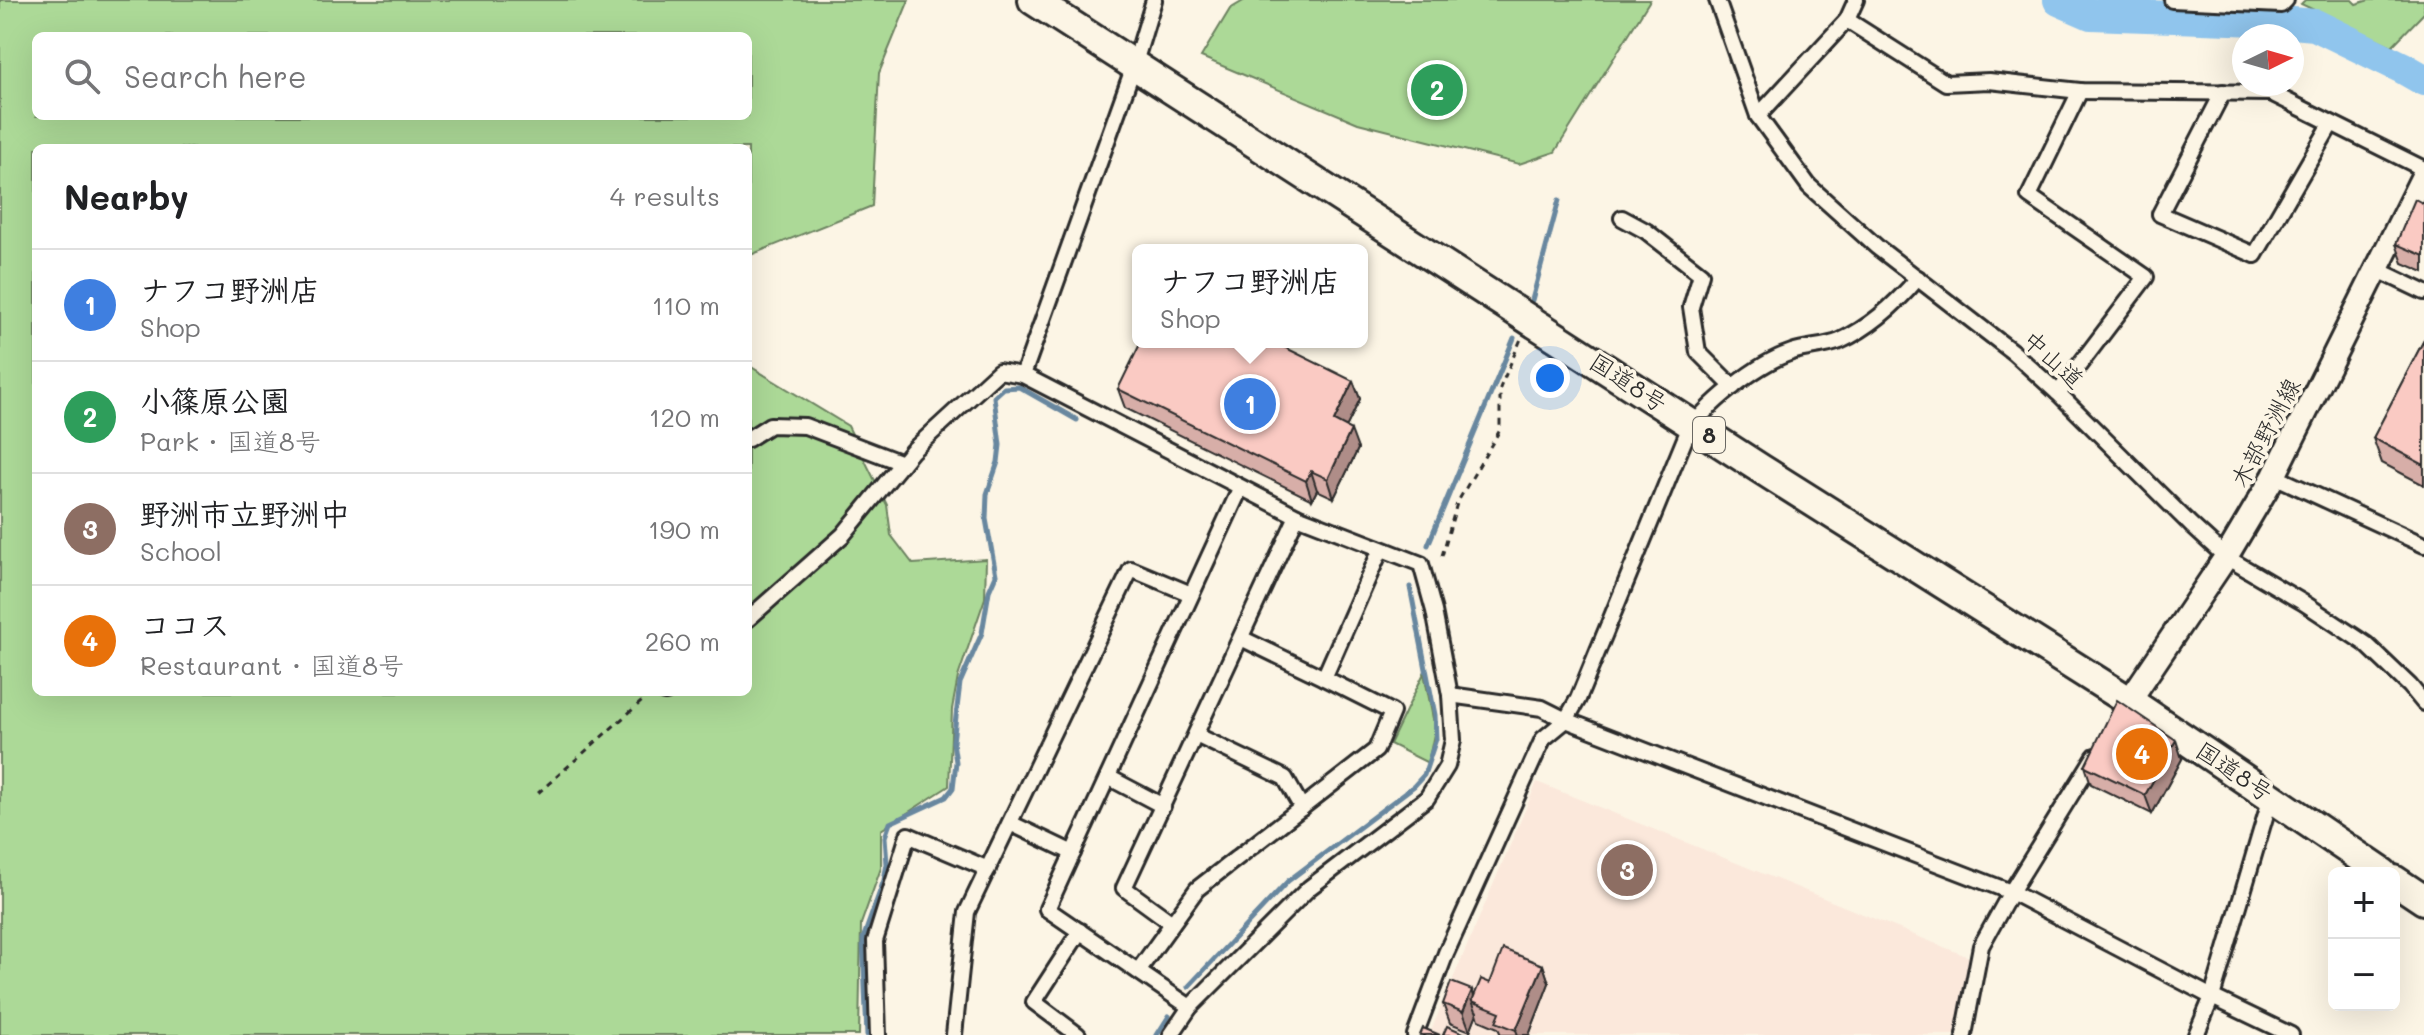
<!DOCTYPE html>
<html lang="en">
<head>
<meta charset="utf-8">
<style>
  :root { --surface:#fff; --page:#f6f6f6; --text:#202124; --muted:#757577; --line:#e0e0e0; --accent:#1a73e8 }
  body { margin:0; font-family:Mali,"Klee One",sans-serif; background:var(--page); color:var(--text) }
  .controls { position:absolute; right:24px; bottom:24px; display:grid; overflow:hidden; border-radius:12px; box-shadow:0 8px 32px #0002 }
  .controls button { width:72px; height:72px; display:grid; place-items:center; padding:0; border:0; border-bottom:2px solid var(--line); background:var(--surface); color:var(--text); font:40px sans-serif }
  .compass { position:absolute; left:2232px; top:24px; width:72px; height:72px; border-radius:50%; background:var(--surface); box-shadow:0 8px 32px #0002; rotate:85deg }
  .you { position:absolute; left:1550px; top:378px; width:28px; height:28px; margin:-20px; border:6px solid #fff; border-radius:50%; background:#1a73e8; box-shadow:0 0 0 12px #1a73e833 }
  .badge { display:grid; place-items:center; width:52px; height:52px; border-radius:50%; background:var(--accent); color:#fff; font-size:26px; font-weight:700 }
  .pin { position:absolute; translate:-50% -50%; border:4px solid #fff; box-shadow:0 2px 8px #0006 }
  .popup { position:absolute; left:1132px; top:244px; width:236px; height:104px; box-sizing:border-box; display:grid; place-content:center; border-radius:12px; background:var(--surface); filter:drop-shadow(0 2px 6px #0005); font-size:26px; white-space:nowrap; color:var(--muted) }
  .popup b { font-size:30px; color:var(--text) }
  .popup::after { content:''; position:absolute; left:50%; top:100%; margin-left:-16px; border:16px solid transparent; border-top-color:var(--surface) }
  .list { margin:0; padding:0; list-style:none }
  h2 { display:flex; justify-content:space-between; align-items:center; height:104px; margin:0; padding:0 32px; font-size:34px }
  h2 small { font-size:26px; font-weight:400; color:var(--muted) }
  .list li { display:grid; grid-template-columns:52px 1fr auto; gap:24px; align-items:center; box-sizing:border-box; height:112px; padding:0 32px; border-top:2px solid var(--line) }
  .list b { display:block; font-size:30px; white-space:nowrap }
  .list p { margin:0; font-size:26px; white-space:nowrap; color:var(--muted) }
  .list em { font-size:26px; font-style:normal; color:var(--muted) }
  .icon { flex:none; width:44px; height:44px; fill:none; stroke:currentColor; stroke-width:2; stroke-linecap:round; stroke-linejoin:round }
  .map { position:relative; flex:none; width:2424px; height:1035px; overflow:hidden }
  .search { position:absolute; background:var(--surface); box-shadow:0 8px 32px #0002; left:32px; top:32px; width:720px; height:88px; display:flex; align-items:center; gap:20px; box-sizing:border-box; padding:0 28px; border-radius:12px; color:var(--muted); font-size:30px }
  .panel { position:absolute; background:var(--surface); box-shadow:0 8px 32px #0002; left:32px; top:144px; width:720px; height:552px; border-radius:12px }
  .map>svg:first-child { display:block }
</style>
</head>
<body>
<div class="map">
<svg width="2424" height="1035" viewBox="0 0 2424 1035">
  <rect width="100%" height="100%" fill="#fcf5e5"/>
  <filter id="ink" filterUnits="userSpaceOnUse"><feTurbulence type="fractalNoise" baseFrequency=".0125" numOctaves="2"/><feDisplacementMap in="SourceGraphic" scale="16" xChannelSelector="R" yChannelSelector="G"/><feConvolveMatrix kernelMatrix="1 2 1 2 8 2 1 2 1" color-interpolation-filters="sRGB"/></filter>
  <g filter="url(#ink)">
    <path fill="#fbe8db" d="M1537 782 1971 958 1954 1035H1429Z"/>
    <g fill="#acd997" stroke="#6c8261" stroke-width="2" fill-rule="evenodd">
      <path d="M0 0H909L879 73 872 206 748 256V148H36V692H748V365L848 426 887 505 891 535 913 564 986 559 985 598 958 677 952 709 949 786 881 830V868L861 924 859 1035H0ZM36 36H748V116H36Z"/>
      <path d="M1245 0H1650L1555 152 1519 164 1358 123 1201 57 1230 9Z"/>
      <path d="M2305 0H2352L2356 4 2369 0H2424V13L2392 46 2301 4Z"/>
      <path d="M1424 673 1435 729 1428 763 1390 744Z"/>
    </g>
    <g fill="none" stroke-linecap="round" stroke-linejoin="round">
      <g stroke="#68879f" stroke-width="5">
        <path d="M1532 300 1559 200"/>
        <path d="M1428 545 1514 338"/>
        <path d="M1188 987 1288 881 1414 786 1424 775 1436 739 1435 715 1410 587"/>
        <path d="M867 1035 863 939 884 880 887 864 885 837 890 823 946 797 953 788 956 762 953 742 960 683 982 633 989 591 996 575 986 519 987 494 998 462 1000 445 994 397 1004 388 1019 387 1077 420"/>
        <path d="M1157 1035 1169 1016"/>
      </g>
      <path stroke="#90c5ed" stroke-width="32" d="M2059 0 2091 14 2258 20 2315 25 2403 68 2424 80"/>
      <g stroke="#2b2b2b" stroke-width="20">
        <g id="street">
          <path d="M1717 0 1758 116 1809 186 1877 247 2014 353 2058 393 2191 525 2226 557 2304 603 2366 644 2410 686 2424 703"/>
          <path d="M2172 0 2281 5 2286 0"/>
          <path d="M1847 20 1946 83 1989 81 2080 91 2271 93 2424 169"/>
          <path d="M2223 92 2160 214 2255 255 2331 124"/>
          <path d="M1758 116 1847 20 1856 0"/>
          <path d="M1622 218 1646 231 1701 274 1691 307 1698 352 1733 387"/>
          <path d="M2378 270 2424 292"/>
          <path d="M1023 375 1134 66 1154 0"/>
          <path d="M2058 393 2146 277 2029 196 2080 91"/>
          <path d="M748 439 770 425 805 426 902 463"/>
          <path d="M2274 476 2424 545"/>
          <path d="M748 619 843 535 912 451 999 371 1023 375 1297 516 1421 564 1434 611 1450 695 1453 740 1447 766 1427 798 1309 888 1190 1007 1171 1035"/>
          <path d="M1241 638 1324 678"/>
          <path d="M664 692H666"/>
          <path d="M1450 695 1542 708 1566 720 2011 892 2212 997 2291 1035"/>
          <path d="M1196 735 1285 778 1302 808"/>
          <path d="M1108 777 1163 806"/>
          <path d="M1010 823 1073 853"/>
          <path d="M1172 923 1124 888 1297 516"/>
          <path d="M1138 971 1197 889 1376 750 1392 712 1324 678 1381 549"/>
          <path d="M1190 1007 1047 909 1240 489"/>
          <path d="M878 1035 875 941 908 835 988 869"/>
          <path d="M954 1035 967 912 1131 569 1191 594"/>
          <path d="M1078 1035 1034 1002 1080 931"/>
          <path d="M1415 1035 1446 953 1543 739 1566 720 1578 699 1686 436C1704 405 1758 363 1792 352 1807 347 1825 347 1840 341 1871 327 1896 304 1918 278"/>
          <path d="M1964 1035 1981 946 2011 892 2095 756"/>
          <path d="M2196 1035 2212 997 2271 797"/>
        </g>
      </g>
      <g stroke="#2b2b2b" stroke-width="28">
        <path id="secondary" d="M2129 701 2226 557 2274 476 2424 174"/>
      </g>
      <g stroke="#2b2b2b" stroke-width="34">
        <g id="highway">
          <path d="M1033 0 1761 469 2129 701 2383 873"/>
          <path d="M2394 880 2424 900"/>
        </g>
      </g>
      <g stroke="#2b2b2b" stroke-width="3" stroke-dasharray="6 6" stroke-linecap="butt">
        <path d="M1442 556 1457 503 1500 430V388L1521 339"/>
        <path d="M538 793 649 695"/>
      </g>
      <use href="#street" stroke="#fcf5e5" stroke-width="14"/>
      <use href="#secondary" stroke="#fcf5e5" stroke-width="22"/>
      <use href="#highway" stroke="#fcf5e5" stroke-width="28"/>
    </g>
    <g fill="#d7aea8" stroke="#2b2b2b" stroke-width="2">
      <path d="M2424 204V272L2403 263 2396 244Z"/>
      <path d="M2424 340V485L2382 463 2373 438Z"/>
      <path d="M1353 381 1360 399 1346 427 1358 449 1334 498 1317 490 1312 500 1125 408 1118 389Z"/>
      <path d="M2182 759 2152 814 2091 784 2085 766Z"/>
      <path d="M1543 965 1549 983 1529 1035H1501L1498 1028 1479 1020 1477 1013 1470 1031 1450 1023 1443 1004 1472 990 1474 997 1490 983Z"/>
    </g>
    <g fill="#af8d88" stroke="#2b2b2b" stroke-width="2">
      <path d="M1353 381 1360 399 1340 440 1334 421Z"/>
      <path d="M1351 430 1358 449 1334 498 1328 479Z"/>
      <path d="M1311 471 1317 490 1312 500 1306 481Z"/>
      <path d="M2176 740 2182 759 2152 814 2145 795Z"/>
      <path d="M1543 965 1549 983 1529 1035H1518L1516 1030Z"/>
      <path d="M1472 990 1476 1003 1472 1001 1477 1013 1470 1031 1463 1012Z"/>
    </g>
    <g fill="#facac3" stroke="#2b2b2b" stroke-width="2">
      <path d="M2415 199 2424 204V256L2396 244Z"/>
      <path d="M2424 340V465L2373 438Z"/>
      <path d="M1141 342H1274L1353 381 1334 421 1351 430 1328 479 1311 471 1306 481 1118 389Z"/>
      <path d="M2117 700 2176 740 2145 795 2085 766Z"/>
      <path d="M1503 949 1543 965 1516 1030 1496 1022 1500 1012 1472 1001 1481 979 1490 983Z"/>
      <path d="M1451 982 1472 990 1463 1012 1443 1004Z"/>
      <path d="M1447 1026 1468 1035H1443Z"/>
      <path d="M1423 1028 1440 1035H1420Z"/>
    </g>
  </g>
  <g text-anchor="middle" stroke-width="7" stroke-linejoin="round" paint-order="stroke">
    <rect fill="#fcf5e5" stroke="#6a6863" stroke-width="2" x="1693" y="417" width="32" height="36" rx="6"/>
    <g font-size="22" font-weight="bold" fill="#2b2b2b">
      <text x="1709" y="443">8</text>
    </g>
    <g font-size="24" fill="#2b2b2b" stroke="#fcf5e5">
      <text transform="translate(2053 360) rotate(42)" y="8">中山道</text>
      <text transform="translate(1628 383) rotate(33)" y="8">国道8号</text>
      <text transform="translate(2266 433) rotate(-62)" y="8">木部野洲線</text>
      <text transform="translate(2234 772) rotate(34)" y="8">国道8号</text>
    </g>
  </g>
</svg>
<div class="controls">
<button>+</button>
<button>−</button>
</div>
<svg class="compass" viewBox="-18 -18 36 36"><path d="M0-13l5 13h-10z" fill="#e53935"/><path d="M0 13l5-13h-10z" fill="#757577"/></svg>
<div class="you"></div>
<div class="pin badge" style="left:1250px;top:404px;background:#3f7fe0">1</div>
<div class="popup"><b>ナフコ野洲店</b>Shop</div>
<div class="pin badge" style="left:1437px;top:90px;background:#2e9e5b">2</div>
<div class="pin badge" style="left:1627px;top:870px;background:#8d6e63">3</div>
<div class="pin badge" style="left:2142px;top:754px;background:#e8710a">4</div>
<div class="search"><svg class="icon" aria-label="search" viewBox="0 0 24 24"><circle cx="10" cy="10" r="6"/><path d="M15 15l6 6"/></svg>Search here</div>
<section class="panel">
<h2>Nearby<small>4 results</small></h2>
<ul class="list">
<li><span class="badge" style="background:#3f7fe0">1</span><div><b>ナフコ野洲店</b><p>Shop</p></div><em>110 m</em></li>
<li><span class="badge" style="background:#2e9e5b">2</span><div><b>小篠原公園</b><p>Park · 国道8号</p></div><em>120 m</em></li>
<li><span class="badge" style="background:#8d6e63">3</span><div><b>野洲市立野洲中</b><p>School</p></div><em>190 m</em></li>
<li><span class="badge" style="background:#e8710a">4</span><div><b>ココス</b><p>Restaurant · 国道8号</p></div><em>260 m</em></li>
</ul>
</section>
</div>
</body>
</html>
